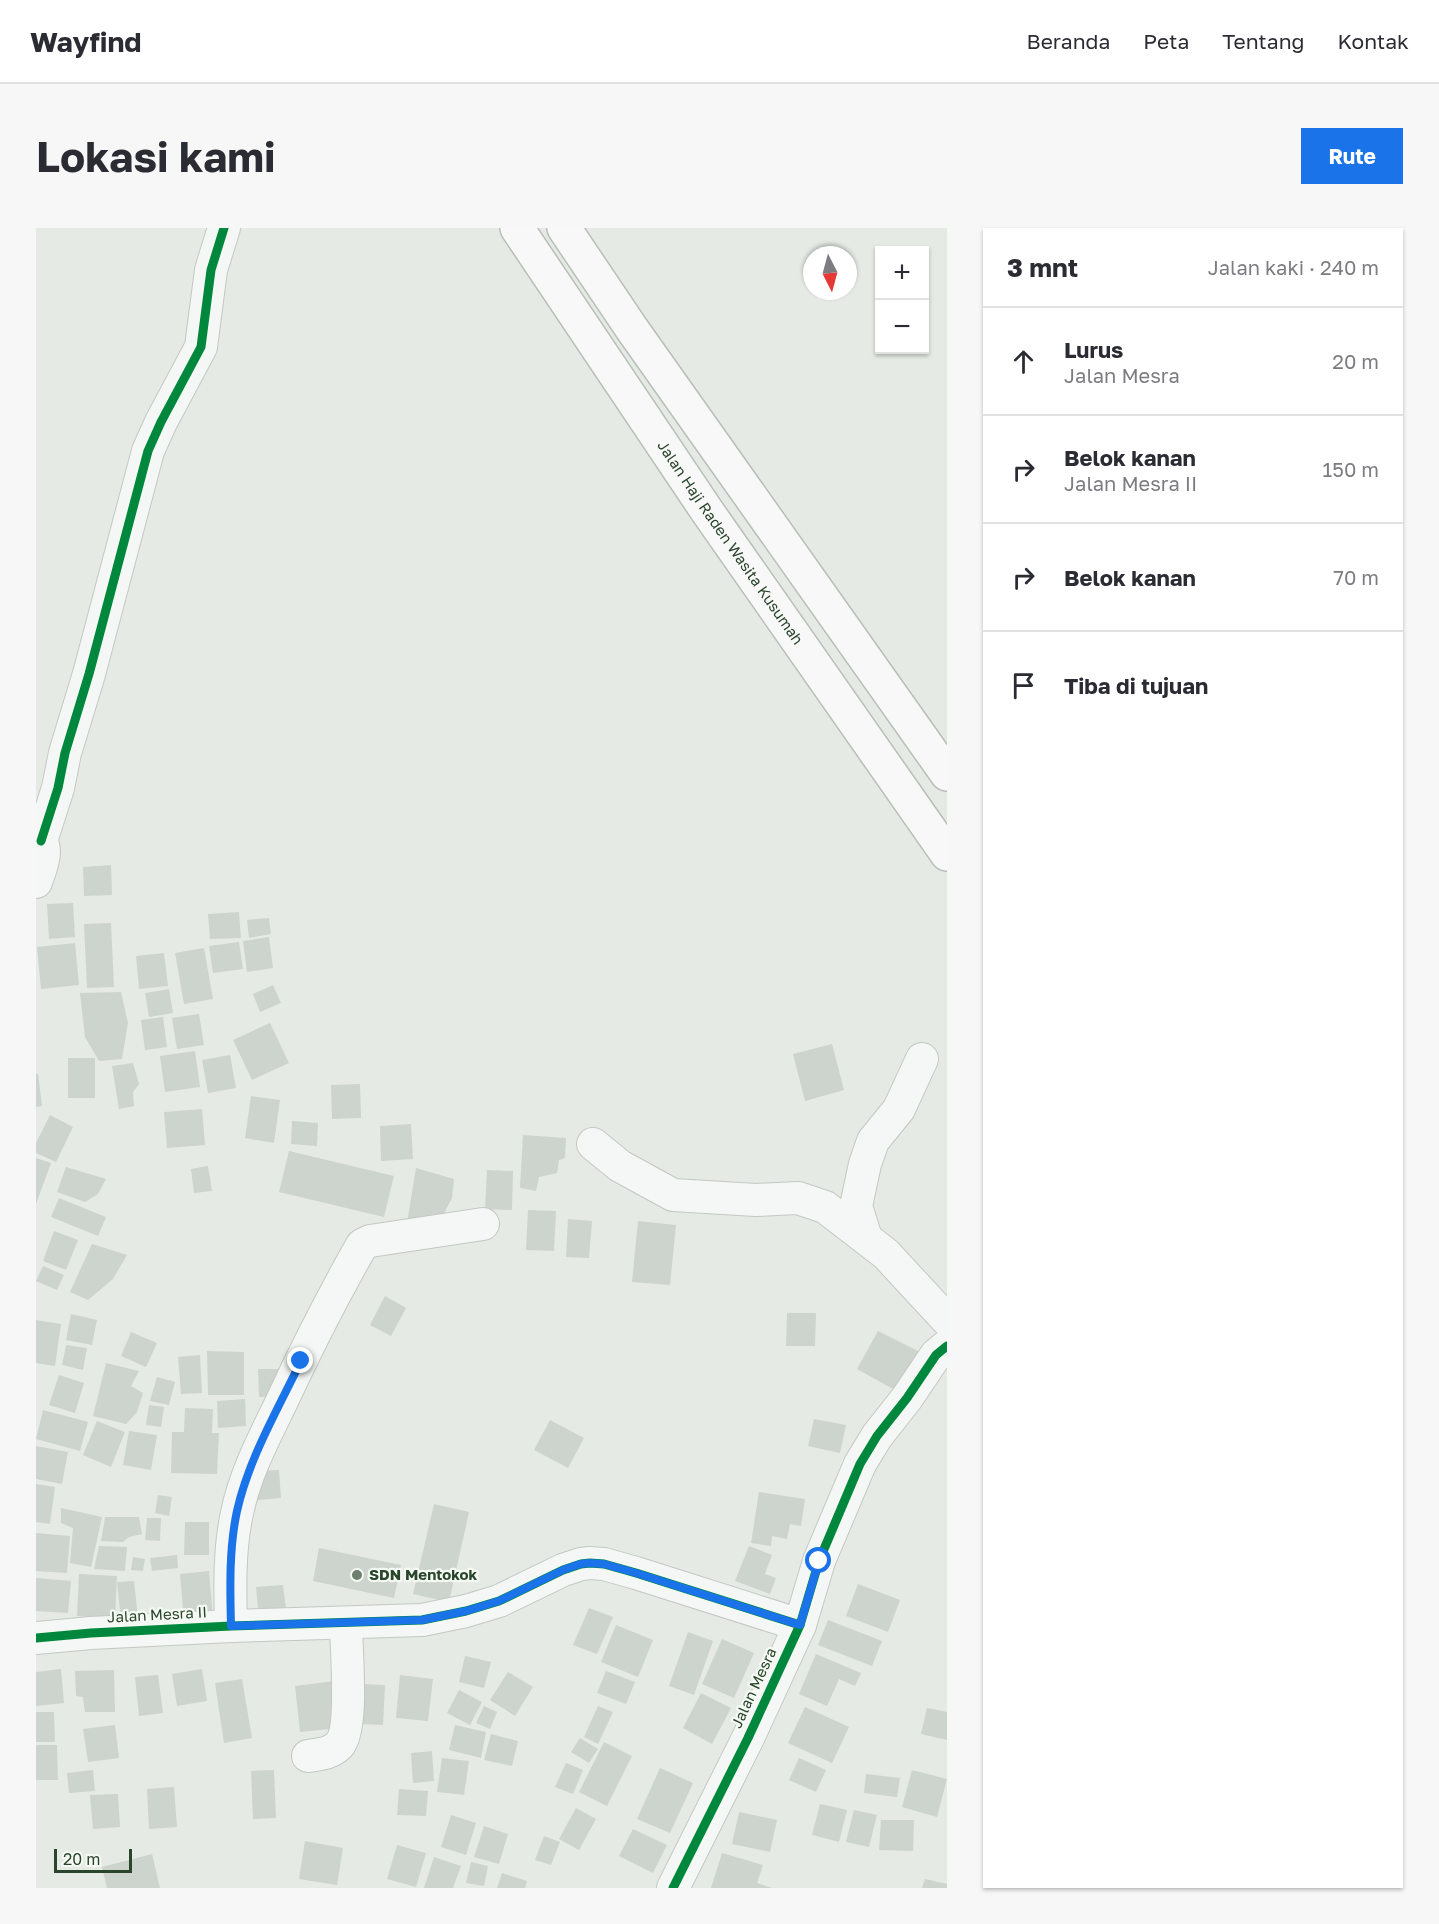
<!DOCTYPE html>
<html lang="id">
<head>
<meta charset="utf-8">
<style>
  :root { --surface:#fff; --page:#f7f7f7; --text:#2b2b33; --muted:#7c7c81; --line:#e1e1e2; --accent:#1a73e8 }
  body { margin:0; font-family:"Golos Text",sans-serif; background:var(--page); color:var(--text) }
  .controls { position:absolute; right:18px; top:18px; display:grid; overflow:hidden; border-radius:0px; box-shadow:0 2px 4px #0004 }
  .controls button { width:54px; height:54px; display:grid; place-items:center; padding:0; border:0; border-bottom:2px solid var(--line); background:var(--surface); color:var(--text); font:30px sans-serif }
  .compass { position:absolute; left:767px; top:18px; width:54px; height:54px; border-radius:50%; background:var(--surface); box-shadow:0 2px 4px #0004; rotate:174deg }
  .scale { position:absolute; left:18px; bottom:15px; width:78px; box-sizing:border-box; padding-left:6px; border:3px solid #2a452b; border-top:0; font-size:16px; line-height:21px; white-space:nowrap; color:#2a452b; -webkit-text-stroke:4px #f4f9f3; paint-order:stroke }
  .stop { position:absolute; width:18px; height:18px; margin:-14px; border:4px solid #1a73e8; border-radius:50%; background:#fff }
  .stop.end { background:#1a73e8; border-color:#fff; box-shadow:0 2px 6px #0008 }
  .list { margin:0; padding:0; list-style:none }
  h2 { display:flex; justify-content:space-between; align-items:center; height:78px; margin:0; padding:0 24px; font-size:26px }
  h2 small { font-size:20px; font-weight:400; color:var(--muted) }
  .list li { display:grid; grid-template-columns:39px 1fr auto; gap:18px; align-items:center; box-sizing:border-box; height:108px; padding:0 24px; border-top:2px solid var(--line) }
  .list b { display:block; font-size:22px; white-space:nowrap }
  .list p { margin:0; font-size:20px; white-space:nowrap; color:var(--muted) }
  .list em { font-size:20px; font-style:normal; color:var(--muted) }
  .icon { flex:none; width:33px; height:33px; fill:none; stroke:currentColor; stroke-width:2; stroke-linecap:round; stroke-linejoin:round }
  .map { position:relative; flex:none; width:911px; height:1660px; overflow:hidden; border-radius:0px }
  header { display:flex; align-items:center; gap:36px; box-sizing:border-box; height:84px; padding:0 30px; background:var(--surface); border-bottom:2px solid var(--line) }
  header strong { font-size:28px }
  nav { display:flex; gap:33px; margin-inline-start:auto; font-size:21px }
  .intro { display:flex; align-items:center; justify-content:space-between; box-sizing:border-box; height:144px; padding:0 36px }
  h1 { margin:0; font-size:42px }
  .button { padding:15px 27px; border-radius:0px; background:var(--accent); color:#fff; font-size:21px; font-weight:700 }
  main { display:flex; gap:36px; padding:0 36px }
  aside { flex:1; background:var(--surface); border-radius:0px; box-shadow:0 2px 4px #0004 }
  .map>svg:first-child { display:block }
</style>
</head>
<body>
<header>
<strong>Wayfind</strong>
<nav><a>Beranda</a><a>Peta</a><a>Tentang</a><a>Kontak</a></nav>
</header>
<div class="intro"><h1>Lokasi kami</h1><a class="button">Rute</a></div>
<main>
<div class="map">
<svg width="911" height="1660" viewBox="0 0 911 1660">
  <rect width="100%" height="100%" fill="#e5eae5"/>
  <g fill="#cdd3cd">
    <path d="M75 637 76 667 48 668 47 639Z"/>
    <path d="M37 675 39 709 13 711 11 676Z"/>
    <path d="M203 684 205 710 174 711 172 686Z"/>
    <path d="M233 690 235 706 213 710 211 692Z"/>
    <path d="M75 695 78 759 51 760 48 696Z"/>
    <path d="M233 709 237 740 211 744 207 713Z"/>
    <path d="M203 714 207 741 177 745 173 718Z"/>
    <path d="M39 715 43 757 5 761 1 719Z"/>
    <path d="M168 720 177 771 148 776 139 725Z"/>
    <path d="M128 725 132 758 103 761 100 728Z"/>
    <path d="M237 757 245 775 224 784 217 766Z"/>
    <path d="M133 761 137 785 113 789 109 765Z"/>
    <path d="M85 764 92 795 86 831 63 833 49 809 44 765Z"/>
    <path d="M163 786 168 817 141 821 136 790Z"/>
    <path d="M127 789 131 819 109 822 105 792Z"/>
    <path d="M234 795 253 835 216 852 197 812Z"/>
    <path d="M796 816 808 862 769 873 757 826Z"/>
    <path d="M159 823 164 859 129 864 124 828Z"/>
    <path d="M194 827 200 860 172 865 166 832Z"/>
    <rect x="32" y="830" width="27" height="40"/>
    <path d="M97 835 103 856 97 864 98 878 83 881 76 838Z"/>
    <path d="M0 846H2L6 878 0 879Z"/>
    <path d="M324 856 325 890 296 891 295 857Z"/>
    <path d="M215 868 244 872 238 915 209 910Z"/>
    <path d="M166 881 169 917 131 920 128 884Z"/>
    <path d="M14 887 37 899 20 934 0 925V915Z"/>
    <path d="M256 893 282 895 281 918 255 916Z"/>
    <path d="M375 896 377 931 345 933 344 898Z"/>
    <path d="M487 907 530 910 529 930 523 932 521 945 503 949 500 963 484 960Z"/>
    <path d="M253 923 358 948 348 989 243 964Z"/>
    <path d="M0 930 15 935 0 976Z"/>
    <path d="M172 938 176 963 158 965 155 941Z"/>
    <path d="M30 939 70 951 62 966 49 974 21 964Z"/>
    <path d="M380 940 418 951 416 970 406 989 371 995Z"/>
    <path d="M451 942 477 943 476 982 449 981Z"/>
    <path d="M23 970 70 989 62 1008 15 989Z"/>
    <path d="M492 982 520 983 518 1023 490 1022Z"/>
    <path d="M532 991 556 993 553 1030 530 1029Z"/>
    <path d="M602 993 640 997 634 1057 596 1054Z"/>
    <path d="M18 1003 42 1012 30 1042 7 1033Z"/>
    <path d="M56 1016 91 1027 77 1051 52 1072 34 1064Z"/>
    <path d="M7 1038 28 1047 21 1062 0 1053Z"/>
    <path d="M349 1068 370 1080 355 1108 334 1097Z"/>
    <path d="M751 1085H780L779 1118H750Z"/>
    <path d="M35 1086 61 1092 56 1117 30 1112Z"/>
    <path d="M0 1092 25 1096 19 1138 0 1135Z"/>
    <path d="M842 1103 890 1127 866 1166 821 1141Z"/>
    <path d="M95 1104 121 1115 110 1139 85 1128Z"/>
    <path d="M30 1117 51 1120 47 1142 26 1137Z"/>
    <path d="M171 1123 208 1124V1167H172Z"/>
    <path d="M164 1127 166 1165 145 1166 142 1129Z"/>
    <path d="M70 1135 103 1143 95 1158 107 1165 101 1184 90 1196 57 1188Z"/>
    <path d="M222 1141H244L245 1169H223Z"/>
    <path d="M23 1147 48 1155 39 1185 13 1177Z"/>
    <path d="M121 1149 139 1154 133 1177 114 1173Z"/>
    <path d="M209 1171 210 1198 182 1200 181 1173Z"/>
    <path d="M113 1177 128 1179 125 1199 110 1197Z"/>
    <path d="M149 1180 177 1181 176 1205H183L181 1246 135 1245 136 1204H148Z"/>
    <path d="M7 1182 52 1194 44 1223 0 1211Z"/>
    <path d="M778 1191 810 1197 804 1225 772 1218Z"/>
    <path d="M514 1192 548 1210 532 1240 498 1222Z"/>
    <path d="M61 1193 89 1204 75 1239 47 1227Z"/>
    <path d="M93 1203 121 1207 115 1242 87 1237Z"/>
    <path d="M0 1218 32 1224 26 1256 0 1251Z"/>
    <path d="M243 1242 245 1270 222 1272 220 1243Z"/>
    <path d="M0 1256 19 1259 14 1296 0 1294Z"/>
    <path d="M723 1264 769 1271 765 1298 754 1296 751 1311 736 1308 735 1318 715 1315Z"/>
    <path d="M122 1267 136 1269 133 1288 119 1285Z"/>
    <path d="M398 1276 433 1284 413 1374 377 1366Z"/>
    <path d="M25 1280 66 1289 55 1339 34 1335 37 1300 25 1295Z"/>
    <path d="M69 1289H103L106 1306 93 1309 87 1314 65 1313Z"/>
    <path d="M111 1290H125L124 1313 109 1312Z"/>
    <path d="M149 1294H173V1327H148Z"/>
    <path d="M0 1305 34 1308 31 1345 0 1343Z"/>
    <path d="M63 1318 91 1319 89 1343 58 1341Z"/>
    <path d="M713 1318 736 1327 729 1346 740 1350 734 1366 699 1353Z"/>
    <path d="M283 1320 365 1337 358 1370 277 1353Z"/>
    <path d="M141 1327 142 1340 116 1343 114 1330Z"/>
    <path d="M97 1329 109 1331 107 1343 95 1342Z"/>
    <path d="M173 1343 177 1390 148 1393 144 1346Z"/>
    <path d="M43 1346 81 1348 79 1390 41 1388Z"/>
    <path d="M0 1350 35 1353 32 1385 0 1383Z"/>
    <path d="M98 1353 102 1390 85 1392 81 1354Z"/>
    <path d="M822 1356 864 1372 852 1404 810 1388Z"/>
    <path d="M247 1357 251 1389 223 1392 220 1359Z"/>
    <path d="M553 1380 577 1389 561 1426 537 1417Z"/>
    <path d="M792 1392 846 1413 836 1438 782 1417Z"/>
    <path d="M580 1397 617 1412 602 1449 565 1434Z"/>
    <path d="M652 1404 677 1413 658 1467 633 1458Z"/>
    <path d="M686 1411 718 1425 698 1470 666 1456Z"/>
    <path d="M780 1426 825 1445 819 1458 803 1451 791 1478 763 1466Z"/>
    <path d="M429 1428 455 1434 448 1460 423 1454Z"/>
    <path d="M25 1441 28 1475 0 1478V1444Z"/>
    <path d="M166 1441 171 1473 141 1478 136 1446Z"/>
    <path d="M78 1442 79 1484H49L47 1469 40 1468 39 1443Z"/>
    <path d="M570 1443 599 1454 590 1476 561 1465Z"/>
    <path d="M472 1444 497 1459 479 1488 454 1472Z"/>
    <path d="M122 1447 127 1485 103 1488 99 1449Z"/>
    <path d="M364 1447 397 1451 392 1493 360 1490Z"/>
    <path d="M206 1451 216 1510 188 1515 179 1455Z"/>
    <path d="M299 1453 304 1500 264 1504 259 1458Z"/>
    <path d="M326 1456 349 1457 347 1497 324 1496Z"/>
    <path d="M423 1462 446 1474 434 1497 411 1485Z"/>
    <path d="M665 1465 695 1480 676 1516 647 1500Z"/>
    <path d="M448 1478 461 1484 454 1501 440 1495Z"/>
    <path d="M562 1478 577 1484 562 1516 548 1509Z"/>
    <path d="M769 1479 813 1499 796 1535 752 1515Z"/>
    <path d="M891 1480 911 1484V1512L885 1506Z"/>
    <path d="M0 1484H18L19 1514H0Z"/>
    <path d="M79 1497 83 1530 52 1534 47 1501Z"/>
    <path d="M419 1497 450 1504 445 1530 413 1522Z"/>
    <path d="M455 1506 482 1513 476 1538 448 1532Z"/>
    <path d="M544 1510 562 1521 553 1535 535 1524Z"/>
    <path d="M568 1514 596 1528 571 1578 543 1564Z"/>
    <path d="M0 1517H21L22 1552H0Z"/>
    <path d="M396 1523 398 1553 377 1555 375 1525Z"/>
    <path d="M406 1530 433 1533 428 1567 401 1564Z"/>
    <path d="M763 1530 790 1542 780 1564 753 1552Z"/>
    <path d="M530 1535 547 1542 537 1566 519 1559Z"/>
    <path d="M624 1540 657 1555 634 1605 601 1591Z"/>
    <path d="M57 1542 59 1563 33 1565 31 1545Z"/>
    <path d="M238 1542 240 1590 217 1591 215 1543Z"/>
    <path d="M876 1542 911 1551 901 1589 866 1579Z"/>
    <path d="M830 1546 864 1550 861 1569 828 1565Z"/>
    <path d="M138 1559 141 1599 113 1601 111 1561Z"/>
    <path d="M363 1561 392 1563 390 1588 361 1587Z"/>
    <path d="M82 1566 84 1599 57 1601 54 1567Z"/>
    <path d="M784 1576 811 1582 803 1614 776 1607Z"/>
    <path d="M540 1580 560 1591 543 1622 523 1611Z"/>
    <path d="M818 1582 841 1587 833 1619 810 1614Z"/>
    <path d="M703 1584 741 1592 734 1624 696 1616Z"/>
    <path d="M415 1587 440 1595 430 1627 405 1619Z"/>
    <path d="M845 1592H878L877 1623 843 1622Z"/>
    <path d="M448 1598 472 1606 463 1636 438 1629Z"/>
    <path d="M597 1601 631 1617 617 1645 583 1628Z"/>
    <path d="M508 1608 524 1614 515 1637 499 1632Z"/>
    <path d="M269 1613 307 1620 301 1657 263 1651Z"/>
    <path d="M361 1617 390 1625 380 1659 351 1651Z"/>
    <path d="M686 1625 727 1637 721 1655 736 1660H675Z"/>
    <path d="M116 1626 124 1660H71L66 1639Z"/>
    <path d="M398 1629 425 1638 417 1660H388Z"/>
    <path d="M435 1634 452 1638 448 1658 430 1655Z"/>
    <path d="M466 1645 491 1653 489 1660H461Z"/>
    <path d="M889 1651 911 1656V1660H886Z"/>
  </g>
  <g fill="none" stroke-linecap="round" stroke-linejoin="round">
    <g stroke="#c3c8c3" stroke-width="34">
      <g id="minor">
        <path d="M0 607C15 619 5 639 0 654"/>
        <path d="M5 613 22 560 29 525 53 446 112 223 125 194 165 119 175 42 188 0"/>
        <path d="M557 916 584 938 637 967 720 972 762 970 789 979 850 1026 911 1092"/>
        <path d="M830 1010 820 978 829 936 837 913 863 881 886 831"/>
        <path d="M195 1398C194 1361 193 1322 201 1285 209 1246 228 1210 245 1175 270 1121 297 1068 326 1017L334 1013 447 996"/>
        <path d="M0 1410 55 1405 195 1398 386 1392 430 1383 463 1373 527 1342 545 1336 554 1335 568 1336 600 1345 764 1397"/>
        <path d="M272 1528C284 1526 294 1526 303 1517 318 1501 310 1420 310 1396"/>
        <path d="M637 1660 712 1510 764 1397 783 1333 824 1236 841 1208 871 1170 900 1127 911 1118"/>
      </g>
    </g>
    <g stroke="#b7bfb7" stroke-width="36">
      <g id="trunk">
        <path id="s1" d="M481 0 671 283 911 626"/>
        <path d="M528 0 596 101 911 546"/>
      </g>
    </g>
    <use href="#minor" stroke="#f4f7f5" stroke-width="32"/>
    <use href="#trunk" stroke="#f8f8f8" stroke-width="33"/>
    <g stroke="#f4f9f3" stroke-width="13">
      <g id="cycleway">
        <path d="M5 613 22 560 29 525 53 446 112 223 125 194 165 119 175 42 188 0"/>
        <path d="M0 1410 55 1405 195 1398 386 1392 430 1383 463 1373 527 1342 545 1336 554 1335 568 1336 600 1345 764 1397"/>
        <path d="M637 1660 712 1510 764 1397 783 1333 824 1236 841 1208 871 1170 900 1127 911 1118"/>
      </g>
    </g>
    <use href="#cycleway" stroke="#00873e" stroke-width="9"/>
  </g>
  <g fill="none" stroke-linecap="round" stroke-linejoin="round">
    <path stroke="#1a73e8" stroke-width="8" d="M265 1133C242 1181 213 1230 201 1283 193 1320 194 1360 195 1398L386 1392 430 1383 463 1373 527 1342 544 1336 554 1335 568 1336 600 1345 764 1397 783 1333"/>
  </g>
  <circle fill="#6b7f6c" stroke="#f4f9f3" stroke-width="2" cx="321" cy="1347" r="6"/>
  <g text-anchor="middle" stroke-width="4.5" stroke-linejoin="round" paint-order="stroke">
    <g font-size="15" fill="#2a452b" stroke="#f4f9f3">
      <text dy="5" stroke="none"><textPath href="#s1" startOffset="380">Jalan Haji Raden Wasita Kusumah</textPath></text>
      <text transform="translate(121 1387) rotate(-3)" y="5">Jalan Mesra II</text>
      <text transform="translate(718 1460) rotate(-65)" y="5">Jalan Mesra</text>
    </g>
    <g font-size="15" font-weight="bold" fill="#2a452b" stroke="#f4f9f3" text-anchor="start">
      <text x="333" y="1352">SDN Mentokok</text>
    </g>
  </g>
</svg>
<div class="controls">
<button>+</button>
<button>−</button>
</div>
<svg class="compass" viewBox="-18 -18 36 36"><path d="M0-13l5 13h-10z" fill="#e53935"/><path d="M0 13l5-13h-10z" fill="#7c7c81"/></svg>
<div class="scale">20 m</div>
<div class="stop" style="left:783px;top:1333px"></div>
<div class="stop end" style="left:265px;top:1133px"></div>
</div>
<aside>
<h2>3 mnt<small>Jalan kaki · 240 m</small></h2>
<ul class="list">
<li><svg class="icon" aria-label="ahead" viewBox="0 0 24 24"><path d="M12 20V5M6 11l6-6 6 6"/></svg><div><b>Lurus</b><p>Jalan Mesra</p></div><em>20 m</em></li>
<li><svg class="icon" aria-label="right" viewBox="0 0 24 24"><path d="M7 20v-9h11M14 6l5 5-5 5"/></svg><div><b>Belok kanan</b><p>Jalan Mesra II</p></div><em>150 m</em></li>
<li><svg class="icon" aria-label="right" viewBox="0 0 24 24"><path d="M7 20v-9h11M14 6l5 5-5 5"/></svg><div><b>Belok kanan</b></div><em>70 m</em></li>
<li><svg class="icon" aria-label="arrive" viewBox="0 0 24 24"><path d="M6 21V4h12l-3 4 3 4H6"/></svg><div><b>Tiba di tujuan</b></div></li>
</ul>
</aside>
</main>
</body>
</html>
